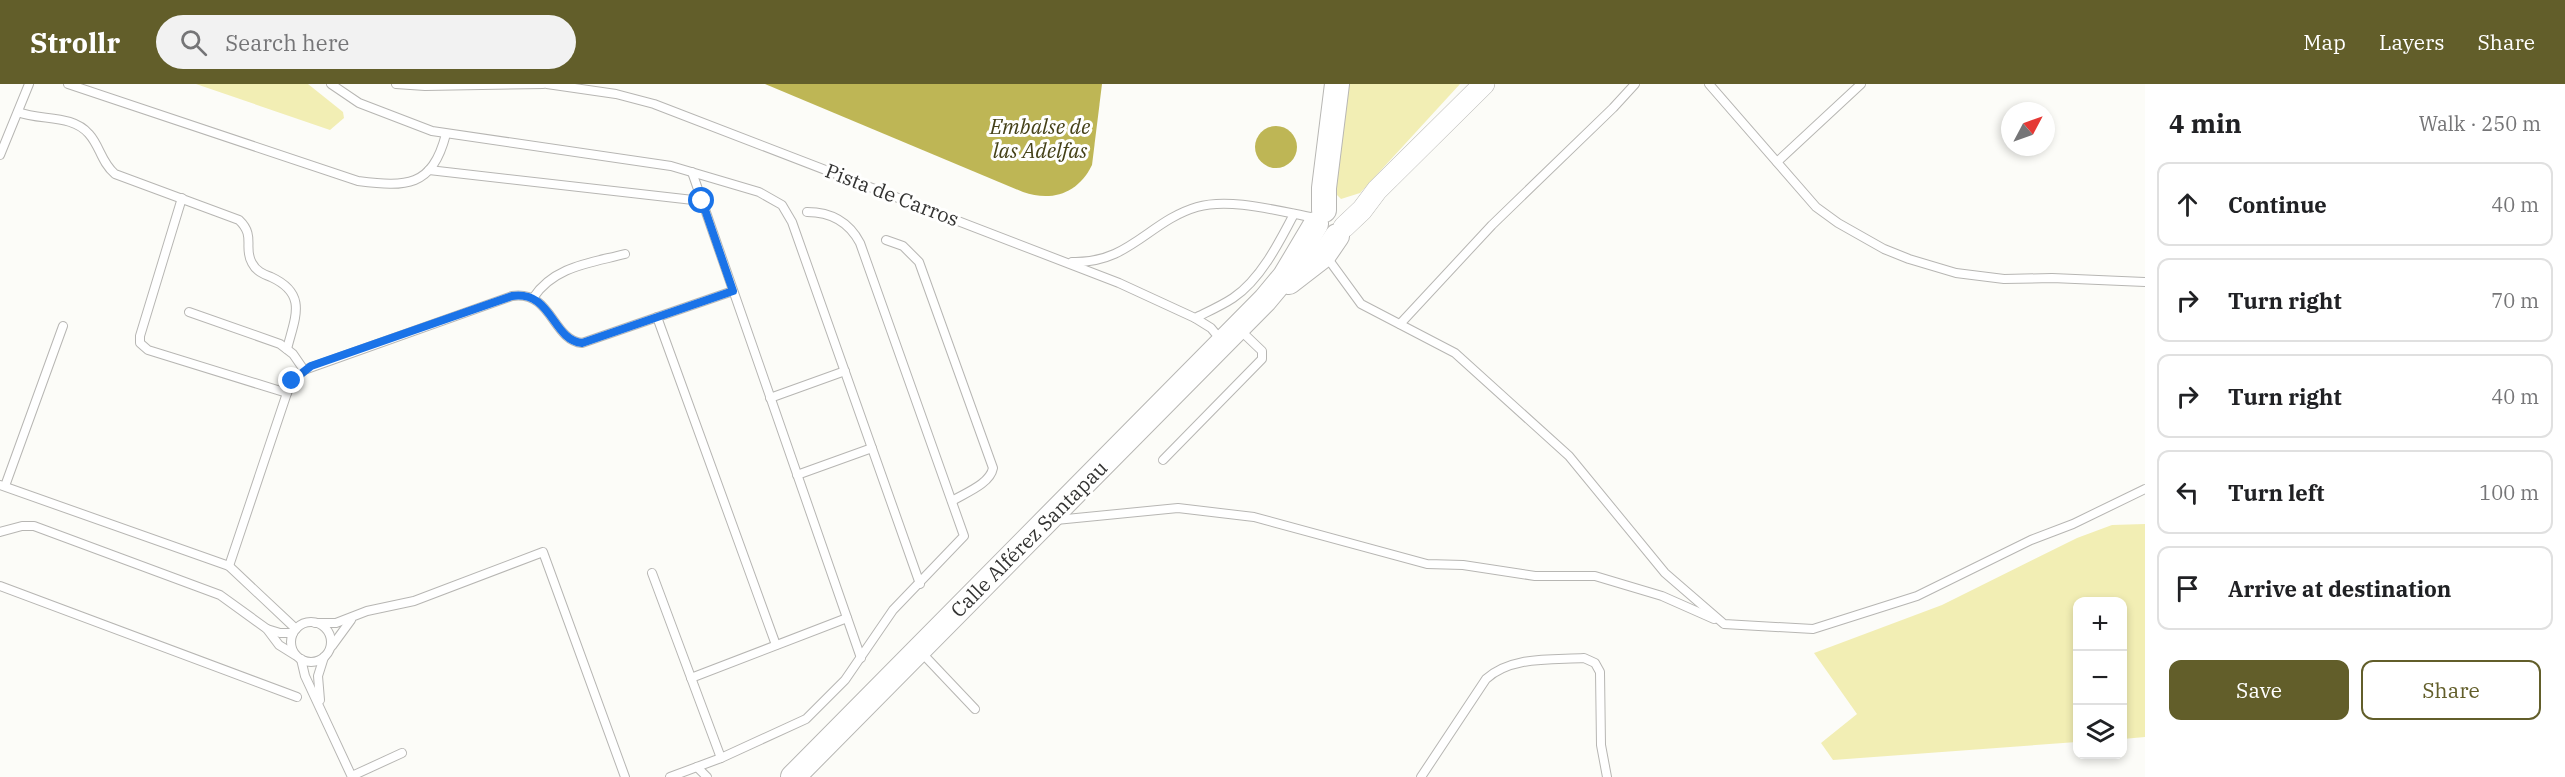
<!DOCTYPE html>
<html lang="en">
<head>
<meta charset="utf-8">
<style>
  :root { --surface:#fff; --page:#f2f2f2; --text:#202124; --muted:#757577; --line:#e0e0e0; --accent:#625e2a }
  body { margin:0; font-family:"IBM Plex Serif",serif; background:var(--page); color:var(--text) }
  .controls { position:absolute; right:18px; bottom:18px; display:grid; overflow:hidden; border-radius:12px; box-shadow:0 3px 9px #0003 }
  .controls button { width:54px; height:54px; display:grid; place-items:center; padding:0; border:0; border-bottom:2px solid var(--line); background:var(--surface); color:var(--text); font:30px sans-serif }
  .compass { position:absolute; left:2001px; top:18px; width:54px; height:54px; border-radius:50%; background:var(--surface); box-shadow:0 3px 9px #0003; rotate:49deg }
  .stop { position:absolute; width:18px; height:18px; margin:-14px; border:4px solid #1a73e8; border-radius:50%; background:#fff }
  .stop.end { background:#1a73e8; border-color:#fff; box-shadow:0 2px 6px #0008 }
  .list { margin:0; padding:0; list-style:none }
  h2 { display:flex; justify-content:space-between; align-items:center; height:78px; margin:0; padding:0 24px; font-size:26px }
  h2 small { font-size:20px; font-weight:400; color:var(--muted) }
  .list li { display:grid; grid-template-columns:39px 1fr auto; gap:18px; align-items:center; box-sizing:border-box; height:84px; margin:0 12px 12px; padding:0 12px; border:2px solid var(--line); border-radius:12px }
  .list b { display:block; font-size:22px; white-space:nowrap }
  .list em { font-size:20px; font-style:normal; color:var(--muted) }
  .actions { display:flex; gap:12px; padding:18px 24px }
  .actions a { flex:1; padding:14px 0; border:2px solid var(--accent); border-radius:12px; text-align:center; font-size:21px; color:var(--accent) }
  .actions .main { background:var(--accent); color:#fff }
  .icon { flex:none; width:33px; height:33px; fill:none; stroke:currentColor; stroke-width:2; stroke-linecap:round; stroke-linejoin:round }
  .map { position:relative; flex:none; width:2145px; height:693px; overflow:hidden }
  header { display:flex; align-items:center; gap:36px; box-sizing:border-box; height:84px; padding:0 30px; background:var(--accent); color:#fff }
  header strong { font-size:28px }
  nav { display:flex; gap:33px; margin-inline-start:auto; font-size:21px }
  .search { width:420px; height:54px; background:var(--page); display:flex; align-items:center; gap:15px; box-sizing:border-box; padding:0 21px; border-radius:33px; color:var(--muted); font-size:22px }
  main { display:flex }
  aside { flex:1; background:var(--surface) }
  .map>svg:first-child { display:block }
</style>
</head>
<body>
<header>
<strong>Strollr</strong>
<div class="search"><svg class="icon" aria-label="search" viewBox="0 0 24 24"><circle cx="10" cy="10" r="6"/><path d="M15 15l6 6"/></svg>Search here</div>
<nav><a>Map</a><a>Layers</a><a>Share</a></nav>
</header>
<main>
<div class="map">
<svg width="2145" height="693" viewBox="0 0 2145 693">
  <rect width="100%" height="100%" fill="#fcfcf8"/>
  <g fill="#f2eeb4">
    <path d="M196 0H308L343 28 344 34 330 46Z"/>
    <path d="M1348 0H1460L1360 109 1341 115 1337 111 1334 100Z"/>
    <path d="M2145 440V653L2123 655 2122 518H2078L2077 658 1833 676 1821 659 1857 630 1814 569 1942 521 2077 454 2112 441Z"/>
  </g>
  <g fill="#beb655">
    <path d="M765 0H1102L1092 81C1078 110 1051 118 1023 108Z"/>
    <circle cx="1276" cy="63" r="21"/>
  </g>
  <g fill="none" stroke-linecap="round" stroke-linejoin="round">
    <g stroke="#b7b6b3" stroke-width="10">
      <g id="service">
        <path d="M68 0 358 97C406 103 432 104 446 50"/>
        <path d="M331 0 359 19 432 47 671 82 759 108 782 121 792 138 920 500"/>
        <path d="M396 0 425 2 543 0"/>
        <path d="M547 0 616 10 654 20 1119 199 1195 234 1211 244 1221 256"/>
        <path d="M1709 0 1816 123 1838 139 1884 165 1909 175 1956 189 2004 195 2052 194 2145 198"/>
        <path d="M18 28C41 37 72 30 89 50 100 62 101 78 115 90L239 136C256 152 243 164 252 179 256 187 263 190 271 193 308 210 295 233 287 265"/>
        <path d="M0 71 29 0"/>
        <path d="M1777 78 1861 0"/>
        <path d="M429 86 702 117"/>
        <path d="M692 88 861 574"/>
        <path d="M182 114 140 252V259L148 266 287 309"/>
        <path d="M886 156 903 162 919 178 993 384C990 400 965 409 952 417"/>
        <path d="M1326 172 1361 220 1455 269 1569 372 1665 489 1724 540 1813 545 1917 512 2031 456 2073 440 2145 405"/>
        <path d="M1072 178C1129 180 1149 137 1197 123 1231 113 1281 128 1316 134"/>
        <path d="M533 214C554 182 591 179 625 170"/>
        <path d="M189 228 280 260 293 270 304 286"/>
        <path d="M657 233 776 561"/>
        <path d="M1195 234C1207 228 1221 222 1233 214 1260 196 1279 159 1294 130"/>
        <path d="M1400 240 1492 141 1613 24 1635 0"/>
        <path d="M770 314 845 287"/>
        <path d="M1163 376 1262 275V267L1240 246"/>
        <path d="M797 391 872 364"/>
        <path d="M0 401 229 482 296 545"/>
        <path d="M5 402 63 242"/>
        <path d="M1056 436 1178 424 1254 433 1427 480 1463 481 1535 492H1595L1662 512 1714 535"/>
        <path d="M0 448 22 442H34L220 511 267 545 279 561 295 571"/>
        <path d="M229 482 287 309 292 297 304 286 512 212C552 206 552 256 582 259L733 207"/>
        <path d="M652 489 721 674"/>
        <path d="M0 502 297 613"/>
        <circle cx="311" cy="558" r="20"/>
        <path d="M315 539H336L367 527 414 517 543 468 625 693"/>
        <path d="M267 545 280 549H293"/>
        <path d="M332 562 351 536"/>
        <path d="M920 567 975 625"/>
        <path d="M301 575 305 592 352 693"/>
        <path d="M691 594 847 534"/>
        <path d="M320 616 318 592 324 573"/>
        <path d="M697 683 707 693"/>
        <path d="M352 692 402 669"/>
        <path d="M670 693 721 674 806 635 845 596 893 526 964 452 860 159C849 138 831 128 807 128"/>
        <path d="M1421 693 1486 595C1511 572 1551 576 1584 574L1595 579 1600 588 1601 661 1607 693"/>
      </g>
    </g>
    <g stroke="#b7b6b3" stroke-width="22">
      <path id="tertiary" d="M1344 143 1362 126 1377 106 1484 0"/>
    </g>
    <g stroke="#b7b6b3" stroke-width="26">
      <g id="secondary">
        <path d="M1324 126V104L1337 0"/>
        <path d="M1289 198 1324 171 1337 152"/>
        <path d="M793 693 1265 216 1285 192 1316 140"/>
      </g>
    </g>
    <use href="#service" stroke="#fff" stroke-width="8"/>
    <use href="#tertiary" stroke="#fff" stroke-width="21"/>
    <use href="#secondary" stroke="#fff" stroke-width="24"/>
  </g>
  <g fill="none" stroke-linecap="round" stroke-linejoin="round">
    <path stroke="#1a73e8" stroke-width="8" d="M292 297 311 282 512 212C552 206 552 256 582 259L733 207 702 117"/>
  </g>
  <g text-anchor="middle" stroke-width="6" stroke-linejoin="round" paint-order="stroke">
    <g font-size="20" fill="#333332" stroke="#fffffe">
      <text transform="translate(892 111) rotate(21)" y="7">Pista de Carros</text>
      <text transform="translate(1029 455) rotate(-45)" y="7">Calle Alférez Santapau</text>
    </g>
    <g font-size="21" font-style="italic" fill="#454118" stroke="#fffffe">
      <text x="1040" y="50">Embalse de<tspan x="1040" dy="24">las Adelfas</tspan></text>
    </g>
  </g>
</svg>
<div class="controls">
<button>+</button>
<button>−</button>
<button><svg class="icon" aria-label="layers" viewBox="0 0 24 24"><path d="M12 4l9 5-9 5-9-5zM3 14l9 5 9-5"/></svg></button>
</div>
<svg class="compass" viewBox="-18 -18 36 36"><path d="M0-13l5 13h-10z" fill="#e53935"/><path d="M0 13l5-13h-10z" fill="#757577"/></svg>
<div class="stop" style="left:702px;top:117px"></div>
<div class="stop end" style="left:292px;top:297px"></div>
</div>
<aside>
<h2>4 min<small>Walk · 250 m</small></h2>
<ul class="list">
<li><svg class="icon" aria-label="ahead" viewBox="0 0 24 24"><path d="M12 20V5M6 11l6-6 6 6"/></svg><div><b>Continue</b></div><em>40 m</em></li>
<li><svg class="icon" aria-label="right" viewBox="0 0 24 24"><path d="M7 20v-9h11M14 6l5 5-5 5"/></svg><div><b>Turn right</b></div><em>70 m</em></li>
<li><svg class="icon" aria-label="right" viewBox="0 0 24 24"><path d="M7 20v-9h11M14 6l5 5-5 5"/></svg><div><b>Turn right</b></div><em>40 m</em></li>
<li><svg class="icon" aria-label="left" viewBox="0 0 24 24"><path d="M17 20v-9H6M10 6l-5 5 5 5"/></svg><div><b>Turn left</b></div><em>100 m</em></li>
<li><svg class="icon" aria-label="arrive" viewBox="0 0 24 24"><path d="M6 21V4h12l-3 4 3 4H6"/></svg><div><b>Arrive at destination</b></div></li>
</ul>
<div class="actions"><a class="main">Save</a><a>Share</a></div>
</aside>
</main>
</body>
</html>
